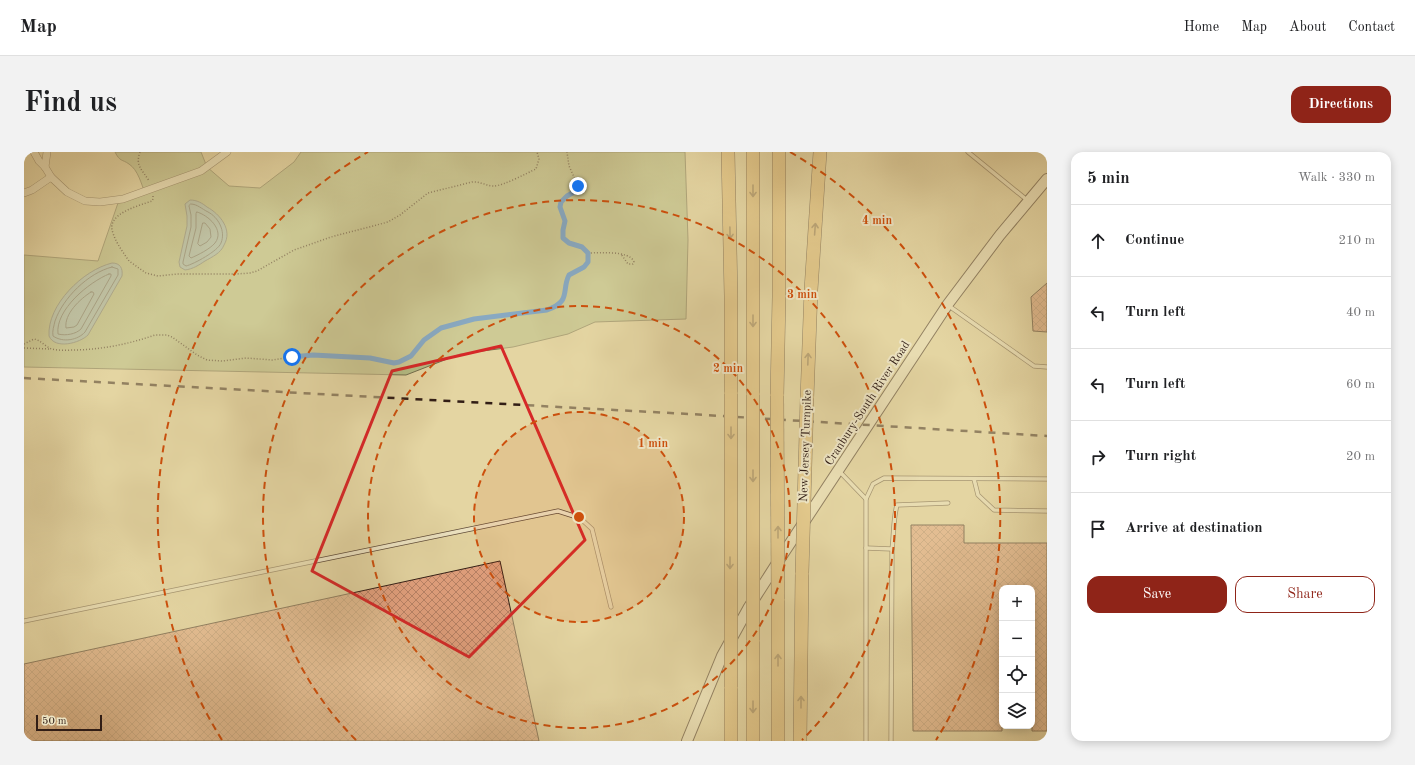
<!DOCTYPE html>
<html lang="en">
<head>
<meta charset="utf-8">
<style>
  :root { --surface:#fff; --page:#f2f2f2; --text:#202124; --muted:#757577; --line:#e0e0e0; --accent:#8f2418 }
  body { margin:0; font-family:"Old Standard TT",serif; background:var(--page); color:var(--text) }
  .controls { position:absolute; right:12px; bottom:12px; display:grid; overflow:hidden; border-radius:8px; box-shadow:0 2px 10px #0003 }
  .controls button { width:36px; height:36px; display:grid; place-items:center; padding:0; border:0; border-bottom:1px solid var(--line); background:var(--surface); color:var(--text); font:20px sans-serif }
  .scale { position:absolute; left:12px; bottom:10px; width:66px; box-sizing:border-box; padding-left:4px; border:2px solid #311d15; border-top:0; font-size:11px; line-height:14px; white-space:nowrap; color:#311d15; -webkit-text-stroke:3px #ede4c3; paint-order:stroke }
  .stop { position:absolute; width:12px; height:12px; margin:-9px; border:3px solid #1a73e8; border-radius:50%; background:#fff }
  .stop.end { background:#1a73e8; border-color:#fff; box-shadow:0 1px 4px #0008 }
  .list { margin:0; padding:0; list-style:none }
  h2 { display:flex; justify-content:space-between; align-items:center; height:52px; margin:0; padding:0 16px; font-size:17px }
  h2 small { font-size:13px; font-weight:400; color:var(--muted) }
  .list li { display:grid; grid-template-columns:26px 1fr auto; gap:12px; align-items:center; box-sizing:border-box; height:72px; padding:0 16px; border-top:1px solid var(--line) }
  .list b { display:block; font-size:15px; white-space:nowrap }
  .list em { font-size:13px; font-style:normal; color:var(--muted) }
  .actions { display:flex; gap:8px; padding:12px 16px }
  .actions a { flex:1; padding:9px 0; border:1px solid var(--accent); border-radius:12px; text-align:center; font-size:14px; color:var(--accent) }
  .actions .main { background:var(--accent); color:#fff }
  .icon { flex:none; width:22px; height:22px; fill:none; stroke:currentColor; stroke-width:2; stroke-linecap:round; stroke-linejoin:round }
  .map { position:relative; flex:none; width:1023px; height:589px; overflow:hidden; border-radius:12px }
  header { display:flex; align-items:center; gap:24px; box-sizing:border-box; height:56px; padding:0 20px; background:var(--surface); border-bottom:1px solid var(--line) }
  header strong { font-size:19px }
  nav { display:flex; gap:22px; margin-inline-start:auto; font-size:14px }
  .intro { display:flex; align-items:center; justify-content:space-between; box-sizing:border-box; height:96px; padding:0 24px }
  h1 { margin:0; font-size:28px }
  .button { padding:10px 18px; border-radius:12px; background:var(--accent); color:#fff; font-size:14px; font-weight:700 }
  main { display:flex; gap:24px; padding:0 24px }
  aside { flex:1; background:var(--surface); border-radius:12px; box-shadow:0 2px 10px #0003 }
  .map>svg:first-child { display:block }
</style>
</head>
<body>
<header>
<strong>Map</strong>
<nav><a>Home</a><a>Map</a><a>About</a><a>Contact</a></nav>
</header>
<div class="intro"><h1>Find us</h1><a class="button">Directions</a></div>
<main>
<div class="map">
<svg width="1023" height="589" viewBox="0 0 1023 589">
  <defs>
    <pattern id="building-cross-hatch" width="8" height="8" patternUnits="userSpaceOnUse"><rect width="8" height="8" fill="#e3a17f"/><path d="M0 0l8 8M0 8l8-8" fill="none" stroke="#b98367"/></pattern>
  </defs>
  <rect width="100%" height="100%" fill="#e4d5a2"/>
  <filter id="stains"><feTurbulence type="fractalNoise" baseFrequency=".005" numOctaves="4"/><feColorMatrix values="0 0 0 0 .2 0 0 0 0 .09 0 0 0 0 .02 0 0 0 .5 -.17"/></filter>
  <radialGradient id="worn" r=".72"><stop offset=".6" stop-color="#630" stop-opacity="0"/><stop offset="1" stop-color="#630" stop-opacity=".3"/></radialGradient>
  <path fill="#b4bd85" stroke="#726d4d" d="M91 0H177L183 15 205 34 236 36 270 10 277 0H661L664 88 662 167 571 170 544 182 489 195 436 202 382 223 0 215V103L74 109 94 51 121 41C117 31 114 18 105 12 98 7 96 10 91 0Z"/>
  <g fill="#9cb5b2" stroke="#717873">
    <path d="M166 48C173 48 178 51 183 55 196 62 209 78 200 93 197 101 188 105 181 109 175 113 169 117 161 118L156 115 155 110 163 74V64L161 52Z"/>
    <path d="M88 111C96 111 99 116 98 124L64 183C56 191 31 198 25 184 23 153 59 118 88 111Z"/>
  </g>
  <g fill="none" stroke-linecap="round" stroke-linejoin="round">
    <g stroke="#666964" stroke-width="1">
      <path d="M167 52C173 52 178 57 184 60 194 65 202 79 197 91 194 99 170 112 162 114L159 112V110L167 75V63L165 54Z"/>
      <path d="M173 60C184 63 201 78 191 91 186 97 174 103 167 106L165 104 172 76V62Z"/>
      <path d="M179 71H181L186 77 187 85 183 90 176 94 174 92Z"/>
      <path d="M88 115 94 117V123L61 180C54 188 39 191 29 184 28 179 30 174 31 169 39 146 64 121 88 115Z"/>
      <path d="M85 122H87V124L57 177C52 182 42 184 34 182 31 158 65 130 85 122Z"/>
      <path d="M67 140H69L70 142 53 173 50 175 42 176C40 162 56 147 67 140Z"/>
    </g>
  </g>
  <g fill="url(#building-cross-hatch)" stroke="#311d15">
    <path d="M1023 131V180L1009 179 1007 145Z"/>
    <path d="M887 373H940V391H1023V579H1008V436H978V579H889Z"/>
    <path d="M476 409 515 589H0V512Z"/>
  </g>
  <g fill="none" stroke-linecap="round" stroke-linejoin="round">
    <g stroke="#5e4b38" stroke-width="5">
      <g id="service">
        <path d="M944 0 1003 48"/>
        <path d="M925 154 1010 214 1023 215"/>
        <path d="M815 319 842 347"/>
        <path d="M950 327 954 343 970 358 1023 359"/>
        <path d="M842 396 868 397C870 383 869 367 873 353L924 351"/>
        <path d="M0 469 534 359 556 366 568 377 587 455"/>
        <path d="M842 589V347L849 332 860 326 1023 327"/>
        <path d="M867 589 868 397"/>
      </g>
    </g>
    <g stroke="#5e4b38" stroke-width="8">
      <g id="minor">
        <path d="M10 0 15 9 21 15 27 25 43 40 61 49 76 50 99 47 177 19 203 0"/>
        <path d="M21 15 23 0"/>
        <path d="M0 41 8 38 27 25"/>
      </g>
    </g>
    <g stroke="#311d15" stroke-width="12">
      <path id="secondary" d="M663 589 698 504 725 455 757 405 924 152 976 83 1023 27"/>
    </g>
    <g stroke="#311d15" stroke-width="14">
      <g id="motorway">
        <path d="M704 0 707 144V242"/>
        <path d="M729 243V0"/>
        <path d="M753 244 755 145V0"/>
        <path d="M783 246 787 138 796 0"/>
        <path d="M754 447V589"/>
        <path d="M729 488V589"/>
        <path d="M707 535V589"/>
        <path d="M776 589 778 421"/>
      </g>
    </g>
    <g stroke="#311d15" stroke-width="1.5" stroke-dasharray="1 2" stroke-linecap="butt">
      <path d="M116 0C111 14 118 17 125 29"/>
      <path d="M129 44V47L128 49C114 54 81 62 89 81 92 91 99 100 105 109L122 121 134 124 153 122H212L226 121 233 119 270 98 307 85 364 70 376 63 404 41 448 30C456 29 462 34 470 34 479 34 503 21 512 17L515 7 513 0"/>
      <path d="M564 101C575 101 606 98 610 110L609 112H604L597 102"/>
      <path d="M0 192 10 187C17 188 21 195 28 197 36 199 45 198 53 198 80 197 105 192 131 183H143L148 185 173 203 183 208 198 209 222 206 248 208 275 204 289 203 346 206 370 211 375 210 387 203 400 188 417 175 450 167 523 158 534 153 540 146 545 123 564 112C570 91 546 97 539 86 538 80 541 75 541 69 541 67 538 63 537 60 534 48 543 44 552 39L554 34 545 14 543 0"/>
      <path d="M0 196 26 197"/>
    </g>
    <use href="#service" stroke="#ede4c3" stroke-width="3.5"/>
    <use href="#minor" stroke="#ede4c3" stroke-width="7"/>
    <use href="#secondary" stroke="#ede4c3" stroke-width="10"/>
    <use href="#motorway" stroke="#e2ba71" stroke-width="13"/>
    <path stroke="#311d15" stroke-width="2.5" stroke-dasharray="7 7" stroke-linecap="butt" d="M0 226 665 262 1023 284"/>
    <g stroke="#311d15" stroke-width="14" stroke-linecap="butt">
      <g id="motorway-bridge">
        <path d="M753 244 754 447"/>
        <path d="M778 421 783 246"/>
        <path d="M729 488V243"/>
        <path d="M707 535V242"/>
      </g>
    </g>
    <use href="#motorway-bridge" stroke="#e2ba71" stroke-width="13"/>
  </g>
  <defs><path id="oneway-shaft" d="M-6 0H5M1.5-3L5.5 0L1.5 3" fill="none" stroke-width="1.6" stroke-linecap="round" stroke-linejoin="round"/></defs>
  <g stroke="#8a6c43">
    <use href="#oneway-shaft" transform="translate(729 39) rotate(90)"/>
    <use href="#oneway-shaft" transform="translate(791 77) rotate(-86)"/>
    <use href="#oneway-shaft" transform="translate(706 81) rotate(89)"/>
    <use href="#oneway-shaft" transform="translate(729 169) rotate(90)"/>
    <use href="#oneway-shaft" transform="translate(784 207) rotate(-88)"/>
    <use href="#oneway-shaft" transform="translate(707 281) rotate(90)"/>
    <use href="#oneway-shaft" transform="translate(729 324) rotate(90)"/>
    <use href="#oneway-shaft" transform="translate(754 380) rotate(-90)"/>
    <use href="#oneway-shaft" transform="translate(706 411) rotate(90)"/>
    <use href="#oneway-shaft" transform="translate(754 508) rotate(-90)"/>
    <use href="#oneway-shaft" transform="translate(777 550) rotate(-90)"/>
    <use href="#oneway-shaft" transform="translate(729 555) rotate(90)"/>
  </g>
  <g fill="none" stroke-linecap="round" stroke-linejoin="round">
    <path stroke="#1a73e8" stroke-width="5" d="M268 205 289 203 346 206 370 211 375 210 387 204 400 188 417 176 450 167 523 158C548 149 537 139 545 123L560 115 564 110V101L558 95 545 91 539 86V78L541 69 536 55 537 50 543 44 552 39 554 34"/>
  </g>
  <path d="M0 0H1023V589H0ZM477 194 561 388 445 505 288 419 368 219Z" fill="#e4d5a2" fill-opacity=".55" fill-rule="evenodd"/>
  <path fill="none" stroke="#d62828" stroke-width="3" stroke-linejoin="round" d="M477 194 561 388 445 505 288 419 368 219Z"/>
  <circle cx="555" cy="365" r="105" fill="#cd500d" fill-opacity=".12"/>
  <g fill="none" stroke="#cd500d" stroke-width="2" stroke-dasharray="7 5">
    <circle cx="555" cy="365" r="105"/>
    <circle cx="555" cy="365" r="211"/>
    <path d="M332 588A316 316 0 1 1 778 588"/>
    <path d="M198 588A421 421 0 0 1 344 0M766 0A421 421 0 0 1 912 588"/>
  </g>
  <g text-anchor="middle" stroke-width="4" stroke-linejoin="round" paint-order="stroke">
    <g font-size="12" fill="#311d15" stroke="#ede4c3">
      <text transform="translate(843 251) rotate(-57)" y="4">Cranbury-South River Road</text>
      <text transform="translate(781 294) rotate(-88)" y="4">New Jersey Turnpike</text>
    </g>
  </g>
  <circle cx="555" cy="365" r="6" fill="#cd500d" stroke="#ede4c3" stroke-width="2"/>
  <g font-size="12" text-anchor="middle" font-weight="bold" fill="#cd500d" stroke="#ede4c3" stroke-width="4" stroke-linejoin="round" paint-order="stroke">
    <text x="853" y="72">4 min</text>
    <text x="778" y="146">3 min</text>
    <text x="704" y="220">2 min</text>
    <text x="629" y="295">1 min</text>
  </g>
  <rect width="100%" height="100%" filter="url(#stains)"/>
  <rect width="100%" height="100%" fill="url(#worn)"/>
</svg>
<div class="controls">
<button>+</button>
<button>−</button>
<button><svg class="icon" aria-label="locate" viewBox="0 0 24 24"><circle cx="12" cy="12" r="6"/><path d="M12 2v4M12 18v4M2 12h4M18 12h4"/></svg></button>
<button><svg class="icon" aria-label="layers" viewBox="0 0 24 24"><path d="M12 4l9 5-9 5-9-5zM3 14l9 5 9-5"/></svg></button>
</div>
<div class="scale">50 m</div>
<div class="stop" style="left:268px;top:205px"></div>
<div class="stop end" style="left:554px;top:34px"></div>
</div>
<aside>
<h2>5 min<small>Walk · 330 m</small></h2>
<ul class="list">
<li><svg class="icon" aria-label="ahead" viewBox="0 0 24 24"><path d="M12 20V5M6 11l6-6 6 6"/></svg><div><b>Continue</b></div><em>210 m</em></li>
<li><svg class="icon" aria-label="left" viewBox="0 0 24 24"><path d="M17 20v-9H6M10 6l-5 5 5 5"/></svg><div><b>Turn left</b></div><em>40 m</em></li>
<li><svg class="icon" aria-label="left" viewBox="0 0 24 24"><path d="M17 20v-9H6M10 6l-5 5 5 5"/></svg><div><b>Turn left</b></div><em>60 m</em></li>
<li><svg class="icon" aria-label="right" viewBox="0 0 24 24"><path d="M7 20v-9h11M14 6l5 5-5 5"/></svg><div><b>Turn right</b></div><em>20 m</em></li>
<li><svg class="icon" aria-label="arrive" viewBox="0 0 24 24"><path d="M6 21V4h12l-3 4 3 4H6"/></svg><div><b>Arrive at destination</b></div></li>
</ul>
<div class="actions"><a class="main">Save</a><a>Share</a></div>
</aside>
</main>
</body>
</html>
